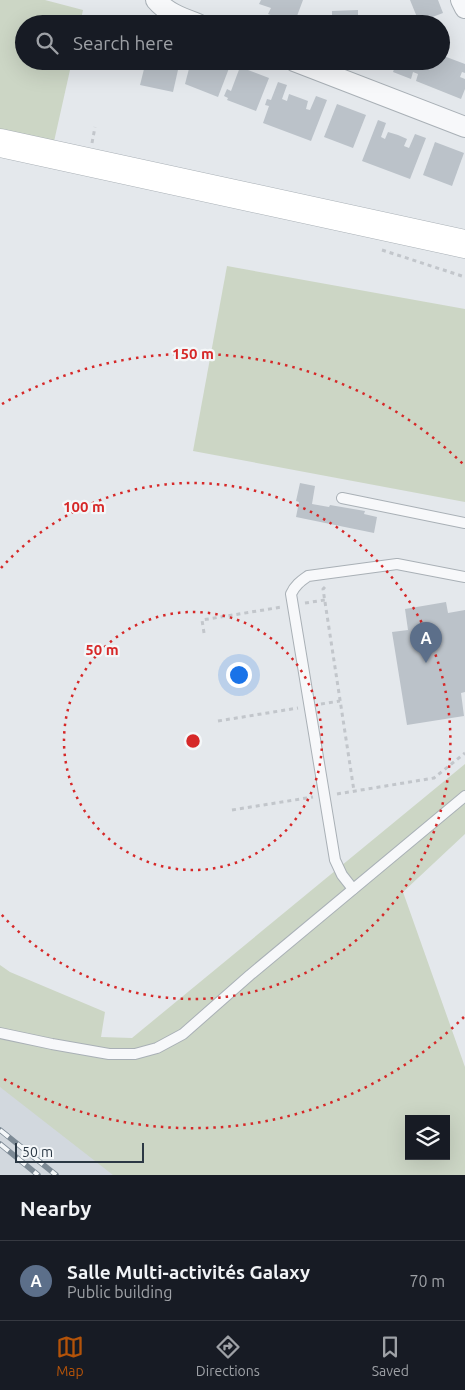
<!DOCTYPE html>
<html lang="en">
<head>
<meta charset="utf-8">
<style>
  :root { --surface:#171b24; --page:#242831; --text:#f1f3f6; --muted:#9ea1a6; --line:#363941; --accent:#b45309 }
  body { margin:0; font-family:Ubuntu,sans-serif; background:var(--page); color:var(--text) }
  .controls { position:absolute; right:15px; bottom:15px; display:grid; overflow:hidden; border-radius:0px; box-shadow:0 5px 20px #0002 }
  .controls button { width:45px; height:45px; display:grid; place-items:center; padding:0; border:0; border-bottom:1px solid var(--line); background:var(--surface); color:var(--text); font:25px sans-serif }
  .scale { position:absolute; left:15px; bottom:12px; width:129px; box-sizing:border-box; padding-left:5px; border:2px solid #2b3844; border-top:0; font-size:14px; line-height:18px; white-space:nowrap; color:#2b3844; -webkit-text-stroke:4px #f4f7f9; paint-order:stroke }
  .you { position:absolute; left:238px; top:674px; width:18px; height:18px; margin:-12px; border:4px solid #fff; border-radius:50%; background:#1a73e8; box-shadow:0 0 0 8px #1a73e833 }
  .badge { display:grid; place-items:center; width:32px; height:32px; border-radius:50%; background:var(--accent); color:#fff; font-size:16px; font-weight:700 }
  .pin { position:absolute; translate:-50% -41px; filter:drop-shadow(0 1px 2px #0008) }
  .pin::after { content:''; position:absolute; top:26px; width:18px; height:15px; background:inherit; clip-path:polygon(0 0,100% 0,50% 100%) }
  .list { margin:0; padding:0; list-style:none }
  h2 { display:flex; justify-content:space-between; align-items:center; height:65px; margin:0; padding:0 20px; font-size:21px }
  h2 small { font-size:16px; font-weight:400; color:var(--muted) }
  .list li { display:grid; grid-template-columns:32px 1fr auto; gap:15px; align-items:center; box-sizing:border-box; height:80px; padding:0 20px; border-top:1px solid var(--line) }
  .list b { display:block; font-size:19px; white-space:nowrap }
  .list p { margin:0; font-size:16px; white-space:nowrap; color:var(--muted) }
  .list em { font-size:16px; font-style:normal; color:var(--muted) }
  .icon { flex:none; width:28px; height:28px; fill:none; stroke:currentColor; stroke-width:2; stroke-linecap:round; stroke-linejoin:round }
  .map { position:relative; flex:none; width:465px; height:1175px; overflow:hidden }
  .search { position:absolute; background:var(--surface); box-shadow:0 5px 20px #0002; left:15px; right:15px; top:15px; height:55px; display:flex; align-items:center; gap:12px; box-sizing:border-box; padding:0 18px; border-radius:28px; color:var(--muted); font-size:19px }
  .sheet { height:145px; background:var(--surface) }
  nav { display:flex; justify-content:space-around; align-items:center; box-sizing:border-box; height:70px; border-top:1px solid var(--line); background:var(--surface); font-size:14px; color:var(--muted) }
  nav a { display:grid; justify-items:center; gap:2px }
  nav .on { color:var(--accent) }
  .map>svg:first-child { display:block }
</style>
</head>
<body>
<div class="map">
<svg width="465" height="1175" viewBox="0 0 465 1175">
  <rect width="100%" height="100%" fill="#e4e8ec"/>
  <path fill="#d2d8de" d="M0 1008 164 1175H0Z"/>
  <g fill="#ccd6c5" fill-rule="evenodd">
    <path d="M0 0H45L83 10 80 24H24V61H72L53 146 0 134Z"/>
    <path d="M227 266 465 309V502L193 451Z"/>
    <path d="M465 764V834L403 892 465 1067V1175H113L0 1087V965L10 972 105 1012 101 1037 132 1038ZM409 1119H446V1156H409Z"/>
  </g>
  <g fill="#bbc2c9">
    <path d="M261 0H303L294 24 268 14 271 8 259 4Z"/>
    <path d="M410 0H438L443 13 419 22Z"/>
    <path d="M358 10V24H332V11Z"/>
    <path d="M441 55 465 64V73L462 72 460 77 465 79V89L461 99 416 81 418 74 413 72 411 79 393 72 397 61H441Z"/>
    <path d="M146 61H180L173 92 140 85Z"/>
    <path d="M191 61H225L231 63 218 97 185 84Z"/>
    <path d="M240 67 269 78 256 111 227 100 228 98 224 96 227 89 231 91Z"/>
    <path d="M278 82 287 85 282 99 287 101 289 94 300 98 308 101 306 109 310 110 316 96 327 100 311 141 263 123 269 106 265 105 267 99 271 100Z"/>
    <path d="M337 104 366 115 353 148 324 137Z"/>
    <path d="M378 120 386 123 381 137 385 139 388 132 398 135 407 139 404 146 409 148 415 134 426 138 410 179 362 161Z"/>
    <path d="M435 142 464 153 452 186 423 175Z"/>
    <path d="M300 483 315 486 312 504 329 507 330 505 365 511 364 514 377 517 374 533 296 517 299 502 296 501Z"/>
    <path d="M446 602 448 613 465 610V692L461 693 464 716 407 725 392 632 408 630 405 609Z"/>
  </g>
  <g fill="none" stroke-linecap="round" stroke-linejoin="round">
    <g stroke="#a9b0b6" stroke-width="12">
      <g id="lane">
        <path d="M342 498 465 523"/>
        <path d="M353 889 342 875 335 860 291 594C295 585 301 581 308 576L397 564 465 577"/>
        <path d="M0 1033 52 1044 109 1054H135L157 1048 183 1034 250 975 465 796"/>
      </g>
    </g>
    <g stroke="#a9b0b6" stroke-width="22">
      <g id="street">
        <path d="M156 0C167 13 182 18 198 24"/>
        <path d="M461 0 465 8"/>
        <path d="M294 61 465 127"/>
      </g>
    </g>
    <g stroke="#a9b0b6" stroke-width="29">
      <path id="secondary" d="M0 143 465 244"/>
    </g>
    <g stroke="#c2c6cb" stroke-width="3" stroke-dasharray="4 4" stroke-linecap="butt">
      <path d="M92 143 95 127"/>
      <path d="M382 250 465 277"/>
      <path d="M325 587 323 589 354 791"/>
      <path d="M305 603 325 600"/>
      <path d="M204 633 202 620 282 607"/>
      <path d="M321 704 340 701"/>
      <path d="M218 721 298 708"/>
      <path d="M337 794 434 778 465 753"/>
      <path d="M232 810 313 797"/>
    </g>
    <use href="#lane" stroke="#f7f8fa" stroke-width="10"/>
    <use href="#street" stroke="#f7f8fa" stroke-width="20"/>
    <use href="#secondary" stroke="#fff" stroke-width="28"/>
    <g stroke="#7d8a95" stroke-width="5.5">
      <g id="rail">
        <path d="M0 1130 56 1175"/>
        <path d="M0 1144 38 1175"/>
      </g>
    </g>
    <use href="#rail" stroke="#f4f7f9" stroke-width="4" stroke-dasharray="11" stroke-linecap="butt"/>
  </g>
  <g fill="none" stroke="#d62828" stroke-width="2.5" stroke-dasharray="2.5 5">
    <circle cx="193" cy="741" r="129"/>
    <path d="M1 568A258 258 0 1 1 1 914"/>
    <path d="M464 1017A387 387 0 0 1 2 1078M2 404A387 387 0 0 1 464 465"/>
  </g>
  <circle cx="193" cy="741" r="8" fill="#d62828" stroke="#f4f7f9" stroke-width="2.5"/>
  <g font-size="15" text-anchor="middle" font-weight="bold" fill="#d62828" stroke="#f4f7f9" stroke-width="4.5" stroke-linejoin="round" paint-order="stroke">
    <text x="193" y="359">150 m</text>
    <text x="84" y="512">100 m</text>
    <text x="102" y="655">50 m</text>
  </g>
</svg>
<div class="controls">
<button><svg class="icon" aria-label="layers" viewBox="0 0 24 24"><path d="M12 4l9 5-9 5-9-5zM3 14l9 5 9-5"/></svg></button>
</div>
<div class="scale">50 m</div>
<div class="you"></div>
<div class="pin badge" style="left:426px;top:663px;background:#5c6f8a">A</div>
<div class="search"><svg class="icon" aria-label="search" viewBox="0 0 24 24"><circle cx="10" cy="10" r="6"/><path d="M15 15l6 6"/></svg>Search here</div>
</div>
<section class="sheet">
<h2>Nearby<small></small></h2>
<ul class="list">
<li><span class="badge" style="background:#5c6f8a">A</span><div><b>Salle Multi-activités Galaxy</b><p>Public building</p></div><em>70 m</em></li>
</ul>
</section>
<nav>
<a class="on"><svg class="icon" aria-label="map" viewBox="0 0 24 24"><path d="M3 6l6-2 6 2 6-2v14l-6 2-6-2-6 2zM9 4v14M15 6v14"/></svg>Map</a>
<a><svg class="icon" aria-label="directions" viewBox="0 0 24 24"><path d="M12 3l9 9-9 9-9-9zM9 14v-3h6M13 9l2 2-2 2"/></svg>Directions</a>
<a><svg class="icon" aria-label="saved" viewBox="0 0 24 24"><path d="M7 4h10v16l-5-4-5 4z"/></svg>Saved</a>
</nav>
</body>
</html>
